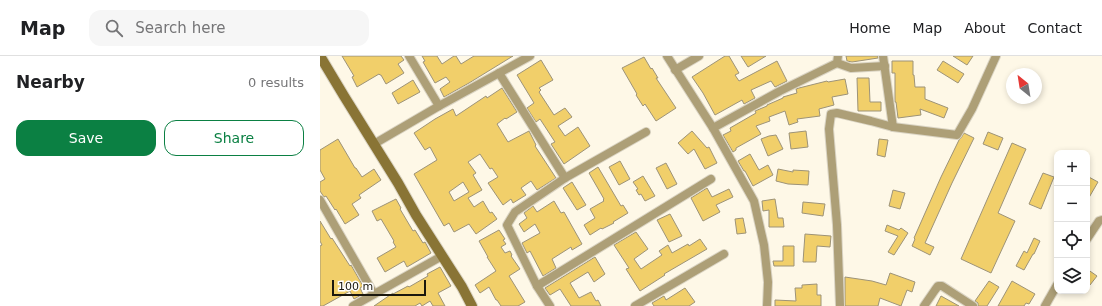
<!DOCTYPE html>
<html lang="en">
<head>
<meta charset="utf-8">
<style>
  :root { --surface:#fff; --page:#f6f6f6; --text:#202124; --muted:#757577; --line:#e0e0e0; --accent:#0b8043 }
  body { margin:0; font-family:"DejaVu Sans",sans-serif; background:var(--page); color:var(--text) }
  .controls { position:absolute; right:12px; bottom:12px; display:grid; overflow:hidden; border-radius:8px; box-shadow:0 2px 6px #0003 }
  .controls button { width:36px; height:36px; display:grid; place-items:center; padding:0; border:0; border-bottom:1px solid var(--line); background:var(--surface); color:var(--text); font:20px sans-serif }
  .compass { position:absolute; left:686px; top:12px; width:36px; height:36px; border-radius:50%; background:var(--surface); box-shadow:0 2px 6px #0003; rotate:330deg }
  .scale { position:absolute; left:12px; bottom:10px; width:94px; box-sizing:border-box; padding-left:4px; border:2px solid #1b180d; border-top:0; font-size:11px; line-height:14px; white-space:nowrap; color:#1b180d; -webkit-text-stroke:3px #fff; paint-order:stroke }
  .list { margin:0; padding:0; list-style:none }
  h2 { display:flex; justify-content:space-between; align-items:center; height:52px; margin:0; padding:0 16px; font-size:17px }
  h2 small { font-size:13px; font-weight:400; color:var(--muted) }
  .actions { display:flex; gap:8px; padding:12px 16px }
  .actions a { flex:1; padding:9px 0; border:1px solid var(--accent); border-radius:12px; text-align:center; font-size:14px; color:var(--accent) }
  .actions .main { background:var(--accent); color:#fff }
  .icon { flex:none; width:22px; height:22px; fill:none; stroke:currentColor; stroke-width:2; stroke-linecap:round; stroke-linejoin:round }
  .map { position:relative; flex:none; width:782px; height:250px; overflow:hidden }
  header { display:flex; align-items:center; gap:24px; box-sizing:border-box; height:56px; padding:0 20px; background:var(--surface); border-bottom:1px solid var(--line) }
  header strong { font-size:19px }
  nav { display:flex; gap:22px; margin-inline-start:auto; font-size:14px }
  .search { width:280px; height:36px; background:var(--page); display:flex; align-items:center; gap:10px; box-sizing:border-box; padding:0 14px; border-radius:12px; color:var(--muted); font-size:15px }
  main { display:flex }
  aside { flex:1; background:var(--surface) }
  .map>svg:first-child { display:block }
</style>
</head>
<body>
<header>
<strong>Map</strong>
<div class="search"><svg class="icon" aria-label="search" viewBox="0 0 24 24"><circle cx="10" cy="10" r="6"/><path d="M15 15l6 6"/></svg>Search here</div>
<nav><a>Home</a><a>Map</a><a>About</a><a>Contact</a></nav>
</header>
<main>
<aside>
<h2>Nearby<small>0 results</small></h2>
<ul class="list">
</ul>
<div class="actions"><a class="main">Save</a><a>Share</a></div>
</aside>
<div class="map">
<svg width="782" height="250" viewBox="0 0 782 250">
  <rect width="100%" height="100%" fill="#fef8e7"/>
  <g fill="#f1cf6a" stroke="#9d9378" fill-rule="evenodd">
    <path d="M22 0H81L84 4 78 8 84 17 66 28 61 19H60L59 18 37 31 32 21 34 20Z"/>
    <path d="M102 0H117L122 8 134 0H136L141 8 154 0H193L149 27 124 41 120 33 130 26 126 21 115 27 103 6 105 5Z"/>
    <path d="M405 0H409L419 17 415 19 419 25 457 5 467 25 455 31 451 25 431 34 435 42 424 48 422 44 395 59 383 37 372 21Z"/>
    <path d="M421 0H446L428 11Z"/>
    <path d="M526 0H558V2L532 6 527 5Z"/>
    <path d="M633 0H653L647 9Z"/>
    <path d="M324 1 331 13 332 12 338 22H336L356 52 336 65 325 48 323 50 316 39 317 38 302 12Z"/>
    <path d="M221 4 233 24 219 32 221 34 219 36 234 59 245 52 252 61 238 70 245 80 258 71 270 90 244 108 231 88 235 86 220 63 216 66 207 52 214 47 197 19Z"/>
    <path d="M572 5H593V19H594L595 31H605V43L628 52 624 62 600 53 601 59 578 62 576 46H575V17H572Z"/>
    <path d="M623 5 644 18 638 27 617 14Z"/>
    <path d="M537 22H549L550 46H561V55H538Z"/>
    <path d="M525 23 528 38 512 41 514 49 499 53 500 60 477 63 478 66 469 69 465 55 449 61 450 65 436 70 441 78 416 92V94L413 96 403 79 411 75 410 72 436 57 435 55 447 50V49L463 42V41L477 37 476 33 479 32 507 25 508 26Z"/>
    <path d="M93 24 100 36 78 48 72 37Z"/>
    <path d="M182 32 197 56 186 63 185 62 177 68 188 86 209 75 216 89 215 90 236 122 217 134 211 125 201 132 206 139 193 147 191 143 183 149 168 127 178 121 172 112 170 113 160 98 148 106 156 117 153 119 162 134 148 142 154 151 163 145 170 157 172 156 177 163 156 178 149 168 134 176 129 167 124 170 94 118 117 104 110 91 105 94 94 77 115 63 133 53 136 60 166 40 167 42ZM143 126 149 136 134 145 129 136Z"/>
    <path d="M372 75 387 92 389 91 397 107 385 113 374 93 368 98 358 87Z"/>
    <path d="M486 75 488 91 471 93 469 77Z"/>
    <path d="M668 76 683 82 678 94 663 88Z"/>
    <path d="M644 77 654 82 632 127 605 187 614 191 610 199 592 190 595 183 594 182 621 121 639 84 641 82Z"/>
    <path d="M456 79 463 93 448 100 441 83 449 80Z"/>
    <path d="M18 83 35 112H36L42 121 54 113 61 124 39 139 41 142 32 148 39 159 25 168 16 153 15 154 6 140 4 141 0 135V126L5 123 0 114V94Z"/>
    <path d="M559 83 568 84 565 101 557 99Z"/>
    <path d="M692 87 706 93 678 157 695 165 671 217 641 203Z"/>
    <path d="M430 98 439 114 448 109 453 119 433 130 425 115H424L418 105Z"/>
    <path d="M300 105 310 123 299 129 289 111Z"/>
    <path d="M346 107 357 128 347 133 336 112Z"/>
    <path d="M278 111 301 150 303 149 308 157 293 166 294 167 282 173 281 172 270 179 264 169 275 162 270 153 284 145 283 144 284 143 269 117Z"/>
    <path d="M458 113 473 116V114L489 115 488 129 468 128 456 125Z"/>
    <path d="M723 117 734 121 721 153 709 148Z"/>
    <path d="M323 120 335 140 325 145 321 138 319 139 316 134 318 133 313 126Z"/>
    <path d="M767 120 778 126 767 145Z"/>
    <path d="M252 126 266 149 257 154 243 132Z"/>
    <path d="M387 132 392 141 409 133 413 141 396 149 400 156 383 165 371 142Z"/>
    <path d="M573 134 585 137 580 153 569 150Z"/>
    <path d="M76 143 81 152 80 153 93 175 95 174 103 187 105 186 111 197 87 211 84 205 65 216 57 202 76 191 73 186 74 185 61 163 57 165 52 155Z"/>
    <path d="M455 143 458 162H463L464 171H449V154L443 155 442 145Z"/>
    <path d="M234 145 241 157 244 156 262 188 252 194 251 191 232 203 236 212 223 220 210 195 207 197 202 187 220 177 215 168 204 176 199 168 207 162 204 157 213 150 217 156Z"/>
    <path d="M483 146 505 148 503 160 482 157Z"/>
    <path d="M350 158 362 180 349 186 337 164Z"/>
    <path d="M423 162 426 177 417 178 415 163Z"/>
    <path d="M0 165 11 183 12 182 30 210 31 209 43 230 40 232 43 238 34 243 30 235 3 250H0V190L2 189 0 185Z"/>
    <path d="M567 169 579 174 581 172 588 177 574 199 568 196 578 180 565 175Z"/>
    <path d="M179 174 185 183 183 184 186 188 181 191 185 197 190 195 192 199 191 200 200 213 189 220 205 246 198 250H181L177 244H176L169 231 160 237 155 229 176 215 167 201H168L159 185Z"/>
    <path d="M316 176 328 193 314 203 321 213 342 199 339 195 348 189 352 197 368 188 369 190 380 183 387 193 344 218 345 219 320 235 306 213 309 212 294 189Z"/>
    <path d="M485 178 511 180 510 191 497 190 496 206H483Z"/>
    <path d="M714 182 720 185 714 198H713L704 214 696 210 704 195 707 197Z"/>
    <path d="M463 190H474V210H454L453 205H463Z"/>
    <path d="M275 201 285 218 274 226 268 216 250 227 259 242 271 236 276 245 278 244 281 250H251L240 233 230 239 225 232Z"/>
    <path d="M120 211 131 230 118 237 125 250H113L110 245 102 250 100 247 95 250H54L73 237V238L88 230 89 231 108 220 107 218Z"/>
    <path d="M767 213 777 220 770 229 767 227Z"/>
    <path d="M570 217 595 226 592 236 587 234 581 250 560 242 558 250H525V221L552 225 566 229Z"/>
    <path d="M669 225 679 231 667 250H658V247L655 245Z"/>
    <path d="M692 225 715 238 709 248 706 247 704 250H678Z"/>
    <path d="M497 228V239H501V250H455V244L476 245 475 232H482V229Z"/>
    <path d="M365 232 375 246 369 250H334L332 247 344 240 346 244Z"/>
    <path d="M621 240 639 250H616Z"/>
  </g>
  <g fill="none" stroke-linecap="round" stroke-linejoin="round">
    <g stroke="#dad4c4" stroke-width="10">
      <g id="street">
        <path d="M89 0 119 50"/>
        <path d="M347 0 393 72 434 145 444 189 448 226 447 250"/>
        <path d="M563 0 573 71"/>
        <path d="M517 7 531 12 565 10"/>
        <path d="M355 14 379 0"/>
        <path d="M179 17 245 122"/>
        <path d="M393 72 460 35 517 7 518 0"/>
        <path d="M54 88 119 50 210 0"/>
        <path d="M0 144 54 238"/>
        <path d="M767 183 779 165 782 164"/>
        <path d="M217 230 391 123"/>
        <path d="M33 250 122 200"/>
        <path d="M230 250 217 230 187 169 195 156 245 122 326 76"/>
        <path d="M315 250 404 198"/>
        <path d="M520 250 517 169 509 73 511 58 517 57 551 65 573 71 637 79 652 53 676 0"/>
        <path d="M604 250 615 234 618 230H622L653 250"/>
        <path d="M725 250 737 229"/>
      </g>
    </g>
    <g stroke="#dad4c4" stroke-width="12">
      <path id="secondary" d="M0 0 24 40 78 127 96 159 142 231 152 250"/>
    </g>
    <use href="#street" stroke="#ad9f77" stroke-width="8"/>
    <use href="#secondary" stroke="#897435" stroke-width="10"/>
  </g>
</svg>
<div class="controls">
<button>+</button>
<button>−</button>
<button><svg class="icon" aria-label="locate" viewBox="0 0 24 24"><circle cx="12" cy="12" r="6"/><path d="M12 2v4M12 18v4M2 12h4M18 12h4"/></svg></button>
<button><svg class="icon" aria-label="layers" viewBox="0 0 24 24"><path d="M12 4l9 5-9 5-9-5zM3 14l9 5 9-5"/></svg></button>
</div>
<svg class="compass" viewBox="-18 -18 36 36"><path d="M0-13l5 13h-10z" fill="#e53935"/><path d="M0 13l5-13h-10z" fill="#757577"/></svg>
<div class="scale">100 m</div>
</div>
</main>
</body>
</html>
